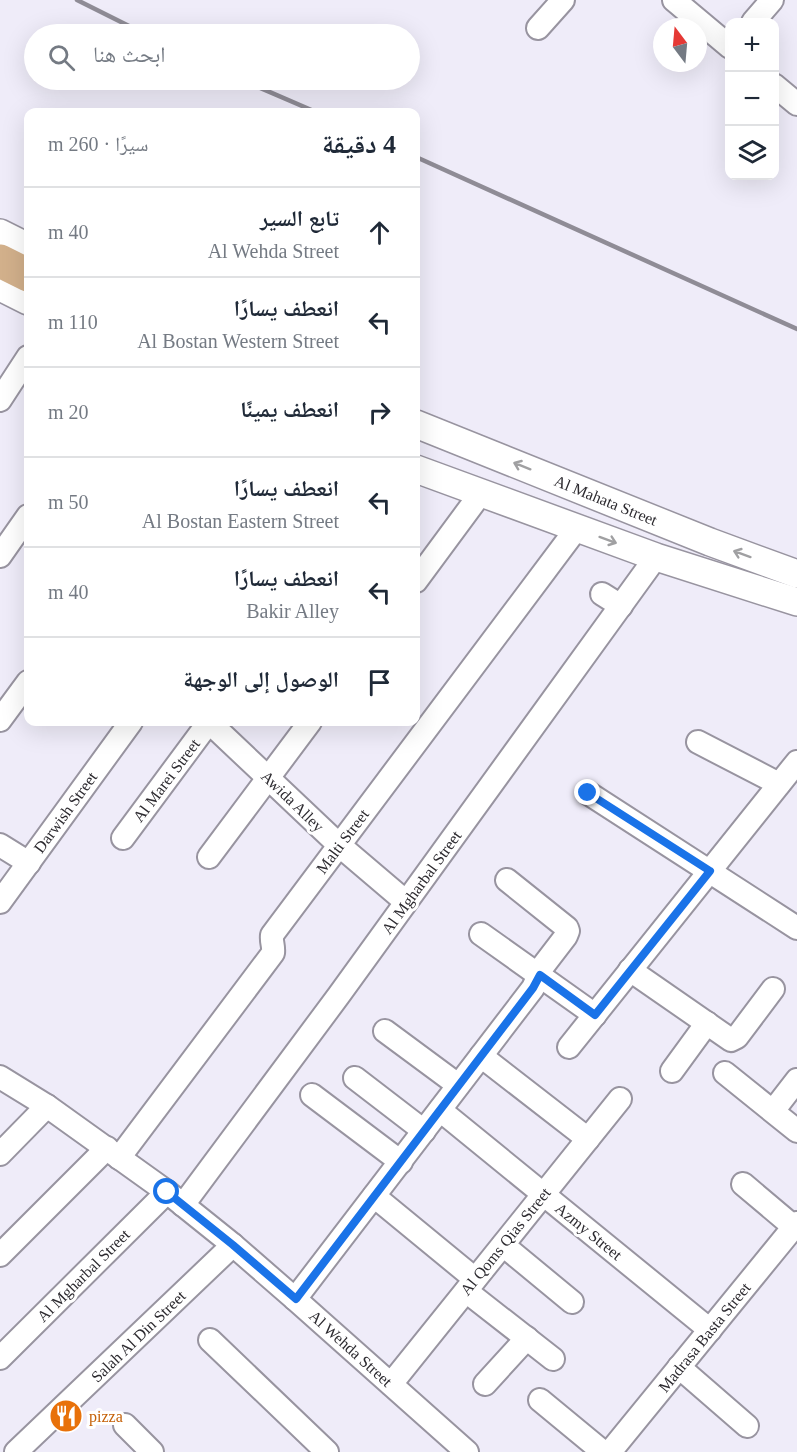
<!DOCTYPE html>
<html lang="ar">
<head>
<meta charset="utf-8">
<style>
  :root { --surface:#fff; --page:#f2f2f3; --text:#1f2937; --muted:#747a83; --line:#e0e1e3 }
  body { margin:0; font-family:"Times New Roman","Noto Naskh Arabic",serif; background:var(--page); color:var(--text); direction:rtl }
  .controls { position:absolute; right:18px; top:18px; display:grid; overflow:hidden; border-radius:12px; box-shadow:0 6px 24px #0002 }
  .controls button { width:54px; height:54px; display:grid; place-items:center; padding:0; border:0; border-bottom:2px solid var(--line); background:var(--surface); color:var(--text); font:30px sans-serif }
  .compass { position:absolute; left:653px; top:18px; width:54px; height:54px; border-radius:50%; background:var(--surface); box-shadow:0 6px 24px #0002; rotate:344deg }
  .stop { position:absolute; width:18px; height:18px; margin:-14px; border:4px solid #1a73e8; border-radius:50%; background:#fff }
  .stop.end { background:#1a73e8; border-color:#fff; box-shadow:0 2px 6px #0008 }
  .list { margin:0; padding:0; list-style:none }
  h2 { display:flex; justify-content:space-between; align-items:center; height:78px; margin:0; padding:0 24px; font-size:26px }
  h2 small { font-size:20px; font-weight:400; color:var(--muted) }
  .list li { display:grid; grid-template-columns:39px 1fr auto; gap:18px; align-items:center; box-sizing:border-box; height:90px; padding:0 24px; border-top:2px solid var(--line) }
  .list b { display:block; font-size:22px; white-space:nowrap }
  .list p { margin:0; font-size:20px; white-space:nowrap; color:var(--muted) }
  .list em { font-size:20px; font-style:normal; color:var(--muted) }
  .icon { flex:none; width:33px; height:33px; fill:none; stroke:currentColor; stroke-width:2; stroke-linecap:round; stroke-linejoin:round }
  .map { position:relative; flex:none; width:797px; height:1452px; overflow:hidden; direction:ltr }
  .search { position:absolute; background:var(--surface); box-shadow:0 6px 24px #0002; left:24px; top:24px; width:396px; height:66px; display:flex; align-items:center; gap:15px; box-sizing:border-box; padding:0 21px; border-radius:33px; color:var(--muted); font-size:22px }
  .panel { position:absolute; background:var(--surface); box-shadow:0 6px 24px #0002; left:24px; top:108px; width:396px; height:618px; border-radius:12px; direction:rtl }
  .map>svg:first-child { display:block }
</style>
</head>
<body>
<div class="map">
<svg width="797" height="1452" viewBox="0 0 797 1452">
  <rect width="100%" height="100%" fill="#efecf9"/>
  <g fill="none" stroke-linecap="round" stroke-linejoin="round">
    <g stroke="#9894a0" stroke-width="26">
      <g id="minor">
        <path d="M674 0 730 47"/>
        <path d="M753 22 772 0"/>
        <path d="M538 28 563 0"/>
        <path d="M774 85 797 104"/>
        <path d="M0 400 28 357"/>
        <path d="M0 556 28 516"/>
        <path d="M416 581 481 493"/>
        <path d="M602 594 621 606"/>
        <path d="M0 720 28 682"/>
        <path d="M209 722 339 845 406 902"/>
        <path d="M698 742 779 784"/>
        <path d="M588 793 797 928"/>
        <path d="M123 838 209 722"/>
        <path d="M0 845 29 863"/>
        <path d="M209 857 310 722"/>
        <path d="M0 902 131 722"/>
        <path d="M481 934 595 1015"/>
        <path d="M630 970 731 1040 737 1037 773 989"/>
        <path d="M385 1031 458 1085"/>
        <path d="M569 1047 797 762"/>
        <path d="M481 1056 588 1139"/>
        <path d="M672 1071 707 1023"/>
        <path d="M725 1073 797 1131"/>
        <path d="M0 1077 47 1106 167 1192 233 1245 295 1299 467 1452"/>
        <path d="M355 1078 424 1131"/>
        <path d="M312 1095 401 1162"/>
        <path d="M440 1110 710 1330"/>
        <path d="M773 1111 797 1080"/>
        <path d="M0 1154 47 1106"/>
        <path d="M119 1158 273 953C274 946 271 942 272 935L577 528"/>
        <path d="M743 1184 794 1227"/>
        <path d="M374 1196 475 1279"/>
        <path d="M183 1205 339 995 656 557"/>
        <path d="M503 1245 572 1302"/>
        <path d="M0 1255 107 1148"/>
        <path d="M466 1291 553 1359"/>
        <path d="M295 1299 533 988 543 966 566 936 568 931 567 928 507 880"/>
        <path d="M210 1340 327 1452"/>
        <path d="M0 1358 167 1192"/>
        <path d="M679 1367 747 1426"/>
        <path d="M391 1384 620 1099"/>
        <path d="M485 1384 527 1338"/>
        <path d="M540 1400 603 1452"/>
        <path d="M125 1425 152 1452"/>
        <path d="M16 1452 233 1245"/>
        <path d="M610 1452 797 1223"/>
      </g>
    </g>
    <g stroke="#9894a0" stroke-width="30">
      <g id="tertiary">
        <path d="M0 233 28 247"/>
        <path d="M0 287 28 301"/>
        <path d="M416 424 710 542 797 574"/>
        <path d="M416 469 656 557 797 602"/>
      </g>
    </g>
    <g stroke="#856039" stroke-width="36">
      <path id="primary" d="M0 261 28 275"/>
    </g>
    <use href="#minor" stroke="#fff" stroke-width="22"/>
    <use href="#tertiary" stroke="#fff" stroke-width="27"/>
    <use href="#primary" stroke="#d2b08b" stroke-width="33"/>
    <g stroke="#8f8c96" stroke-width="4.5">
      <path d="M77 0 145 34"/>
      <path d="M242 80 316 112"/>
      <path d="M416 157 797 329"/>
    </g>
  </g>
  <defs><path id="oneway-shaft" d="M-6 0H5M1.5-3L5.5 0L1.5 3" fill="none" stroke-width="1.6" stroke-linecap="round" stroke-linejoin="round" transform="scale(1.5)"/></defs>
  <g stroke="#a0a0a2">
    <use href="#oneway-shaft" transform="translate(522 466) rotate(-158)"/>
    <use href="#oneway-shaft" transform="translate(608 540) rotate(20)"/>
    <use href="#oneway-shaft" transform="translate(742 554) rotate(-160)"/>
  </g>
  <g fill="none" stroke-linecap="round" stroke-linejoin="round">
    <path stroke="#1a73e8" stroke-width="8" d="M167 1192 233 1245 296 1299 533 988 540 975 595 1015 710 871 588 793"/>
  </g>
  <defs>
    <g id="restaurant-disc" transform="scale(1.725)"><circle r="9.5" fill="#e8710a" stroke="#fff"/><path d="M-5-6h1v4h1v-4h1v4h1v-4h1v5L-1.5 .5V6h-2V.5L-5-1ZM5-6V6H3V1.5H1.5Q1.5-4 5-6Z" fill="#fff"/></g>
  </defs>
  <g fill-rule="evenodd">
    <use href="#restaurant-disc" x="66" y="1416"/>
  </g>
  <g text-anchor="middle" stroke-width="6" stroke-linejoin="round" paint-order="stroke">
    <g font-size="16" fill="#2d2b30" stroke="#fff">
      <text transform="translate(606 500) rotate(22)" y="6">Al Mahata Street</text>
      <text transform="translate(166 780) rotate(-53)" y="6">Al Marei Street</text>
      <text transform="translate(293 801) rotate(44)" y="6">Awida Alley</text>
      <text transform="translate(65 812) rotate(-54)" y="6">Darwish Street</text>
      <text transform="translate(342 841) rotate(-53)" y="6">Malti Street</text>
      <text transform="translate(421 882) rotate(-54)" y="6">Al Mgharbal Street</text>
      <text transform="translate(589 1231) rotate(39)" y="6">Azmy Street</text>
      <text transform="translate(505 1241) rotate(-51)" y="6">Al Qoms Qias Street</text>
      <text transform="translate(83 1275) rotate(-45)" y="6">Al Mgharbal Street</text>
      <text transform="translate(138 1336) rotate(-44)" y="6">Salah Al Din Street</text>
      <text transform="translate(704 1337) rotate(-51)" y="6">Madrasa Basta Street</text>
      <text transform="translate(351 1348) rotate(42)" y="6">Al Wehda Street</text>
    </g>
    <g font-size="16" fill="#c56008" stroke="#fff" text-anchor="start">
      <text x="89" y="1422">pizza</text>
    </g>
  </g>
</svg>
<div class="controls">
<button>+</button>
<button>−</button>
<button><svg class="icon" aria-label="layers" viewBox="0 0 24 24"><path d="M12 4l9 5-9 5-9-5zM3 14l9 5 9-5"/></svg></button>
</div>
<svg class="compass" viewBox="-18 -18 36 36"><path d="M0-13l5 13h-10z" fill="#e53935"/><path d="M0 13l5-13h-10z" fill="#747a83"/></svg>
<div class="stop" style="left:167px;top:1192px"></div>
<div class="stop end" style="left:588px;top:793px"></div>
<div class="search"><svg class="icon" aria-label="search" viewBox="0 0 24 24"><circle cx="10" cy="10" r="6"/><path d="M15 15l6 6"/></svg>ابحث هنا</div>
<section class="panel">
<h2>4 دقيقة<small>سيرًا · 260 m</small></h2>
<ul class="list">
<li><svg class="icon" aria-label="ahead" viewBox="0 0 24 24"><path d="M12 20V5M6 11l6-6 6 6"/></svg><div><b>تابع السير</b><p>Al Wehda Street</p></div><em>40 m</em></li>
<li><svg class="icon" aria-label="left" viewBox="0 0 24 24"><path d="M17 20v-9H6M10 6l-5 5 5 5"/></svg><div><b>انعطف يسارًا</b><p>Al Bostan Western Street</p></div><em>110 m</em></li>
<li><svg class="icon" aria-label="right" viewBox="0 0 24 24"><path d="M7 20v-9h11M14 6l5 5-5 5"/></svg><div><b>انعطف يمينًا</b></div><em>20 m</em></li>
<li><svg class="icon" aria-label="left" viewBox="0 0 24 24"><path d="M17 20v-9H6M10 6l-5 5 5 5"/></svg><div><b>انعطف يسارًا</b><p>Al Bostan Eastern Street</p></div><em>50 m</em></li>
<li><svg class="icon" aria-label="left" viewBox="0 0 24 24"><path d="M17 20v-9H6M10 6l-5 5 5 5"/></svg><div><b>انعطف يسارًا</b><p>Bakir Alley</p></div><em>40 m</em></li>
<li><svg class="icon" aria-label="arrive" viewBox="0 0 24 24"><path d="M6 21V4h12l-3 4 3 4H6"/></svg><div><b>الوصول إلى الوجهة</b></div></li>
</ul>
</section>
</div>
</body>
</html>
